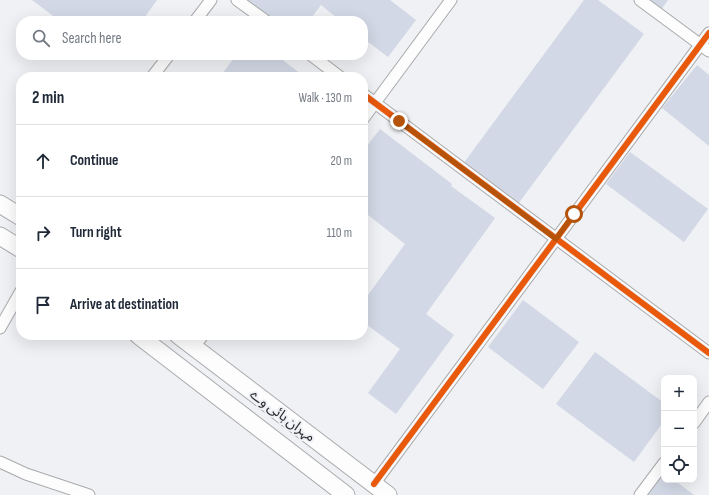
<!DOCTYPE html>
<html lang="en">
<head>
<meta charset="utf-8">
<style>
  :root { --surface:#fff; --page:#f2f2f3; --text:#1f2937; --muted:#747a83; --line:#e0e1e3 }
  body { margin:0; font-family:"Sofia Sans Condensed","Noto Sans Arabic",sans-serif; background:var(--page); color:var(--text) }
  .controls { position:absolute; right:12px; bottom:12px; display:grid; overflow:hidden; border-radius:8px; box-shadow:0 4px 16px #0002 }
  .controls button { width:36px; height:36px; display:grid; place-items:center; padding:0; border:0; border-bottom:1px solid var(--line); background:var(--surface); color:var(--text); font:20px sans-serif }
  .stop { position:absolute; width:12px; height:12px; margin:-9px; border:3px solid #b45309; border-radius:50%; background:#fff }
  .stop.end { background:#b45309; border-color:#fff; box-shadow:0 1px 4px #0008 }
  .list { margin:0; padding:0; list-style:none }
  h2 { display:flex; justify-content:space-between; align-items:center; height:52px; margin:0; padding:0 16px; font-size:17px }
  h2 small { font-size:13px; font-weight:400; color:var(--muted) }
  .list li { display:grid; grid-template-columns:26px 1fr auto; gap:12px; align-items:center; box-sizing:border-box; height:72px; padding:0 16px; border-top:1px solid var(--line) }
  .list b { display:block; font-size:15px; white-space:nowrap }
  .list em { font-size:13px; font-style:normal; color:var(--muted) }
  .icon { flex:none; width:22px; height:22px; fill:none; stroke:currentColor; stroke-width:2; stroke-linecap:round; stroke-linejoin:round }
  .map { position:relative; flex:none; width:709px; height:495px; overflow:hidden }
  .search { position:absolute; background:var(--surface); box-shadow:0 4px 16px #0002; left:16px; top:16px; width:352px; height:44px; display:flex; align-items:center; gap:10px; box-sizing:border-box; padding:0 14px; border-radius:16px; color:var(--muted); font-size:15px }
  .panel { position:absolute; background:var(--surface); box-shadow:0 4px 16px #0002; left:16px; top:72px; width:352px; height:268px; border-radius:16px }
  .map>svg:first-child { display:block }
</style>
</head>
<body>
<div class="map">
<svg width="709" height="495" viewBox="0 0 709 495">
  <rect width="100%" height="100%" fill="#eff1f4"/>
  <g fill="#d2d8e5">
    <path d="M32 0H157L142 21H60Z"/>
    <path d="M242 0H390L416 20 388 57 363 38V21H341L321 5 309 21H269Z"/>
    <path d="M584 0H598L644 34 518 204 463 164Z"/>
    <path d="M647 0H668L661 10Z"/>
    <path d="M236 55H276L305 77H220Z"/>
    <path d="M697 65 709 75V146L662 108Z"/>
    <path d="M380 129 452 184 451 186 495 218 426 314 454 335 396 414 368 393 400 349 363 322V302L405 244 363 211V151Z"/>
    <path d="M630 152 708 209 684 242 606 184Z"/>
    <path d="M523 300 579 342 543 389 488 347Z"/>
    <path d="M595 352 664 403V421L634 462 556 404Z"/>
    <path d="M664 473V480H674L694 495H647Z"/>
  </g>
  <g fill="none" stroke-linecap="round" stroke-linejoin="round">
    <g stroke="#a9aaac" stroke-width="13">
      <g id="street">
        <path d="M237 0 266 21"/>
        <path d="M640 0 709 51"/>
        <path d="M195 21 211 0"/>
        <path d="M311 55 340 77"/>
        <path d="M152 77 169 55"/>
        <path d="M363 94 709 353"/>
        <path d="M363 119 451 0"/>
        <path d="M0 328 21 291"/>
        <path d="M194 347 203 335"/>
        <path d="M694 423 709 402"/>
        <path d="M0 462 26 474 89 495"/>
        <path d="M374 484 709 33"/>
        <path d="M640 495 664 463"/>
      </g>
    </g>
    <g stroke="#a9aaac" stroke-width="19">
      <g id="primary">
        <path d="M0 204 21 217"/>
        <path d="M0 236 21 249"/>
        <path d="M138 335 346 495"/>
        <path d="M178 335 388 495"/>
      </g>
    </g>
    <use href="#street" stroke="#fdfdfd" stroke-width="11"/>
    <use href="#primary" stroke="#fdfdfd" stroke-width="17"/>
    <g stroke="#eef0f5" stroke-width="8">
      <g id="cycleway">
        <path d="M363 94 709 353"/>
        <path d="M374 484 709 33"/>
      </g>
    </g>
    <use href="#cycleway" stroke="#e8590c" stroke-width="6"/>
  </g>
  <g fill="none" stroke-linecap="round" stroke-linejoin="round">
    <path stroke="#b45309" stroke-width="5" d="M399 121 556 239 574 214"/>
  </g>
  <g text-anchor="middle" stroke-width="4" stroke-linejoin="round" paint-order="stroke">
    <g font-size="14" fill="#27282a" stroke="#eef0f5">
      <text transform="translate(283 415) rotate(37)" y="5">مہران ہائی وے</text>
    </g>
  </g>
</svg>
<div class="controls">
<button>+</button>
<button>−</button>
<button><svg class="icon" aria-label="locate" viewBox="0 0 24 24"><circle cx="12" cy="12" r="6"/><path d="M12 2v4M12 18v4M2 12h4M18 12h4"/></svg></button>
</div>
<div class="stop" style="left:574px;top:214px"></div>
<div class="stop end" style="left:399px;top:121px"></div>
<div class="search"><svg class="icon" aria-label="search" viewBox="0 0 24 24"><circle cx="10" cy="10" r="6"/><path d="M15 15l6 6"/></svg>Search here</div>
<section class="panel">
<h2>2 min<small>Walk · 130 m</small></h2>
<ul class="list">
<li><svg class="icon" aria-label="ahead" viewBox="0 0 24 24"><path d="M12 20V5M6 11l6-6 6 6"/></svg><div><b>Continue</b></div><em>20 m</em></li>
<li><svg class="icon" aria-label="right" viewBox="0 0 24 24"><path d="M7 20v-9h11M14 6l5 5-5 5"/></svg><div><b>Turn right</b></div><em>110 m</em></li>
<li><svg class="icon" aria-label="arrive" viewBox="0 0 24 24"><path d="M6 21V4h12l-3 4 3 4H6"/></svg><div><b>Arrive at destination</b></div></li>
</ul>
</section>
</div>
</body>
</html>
